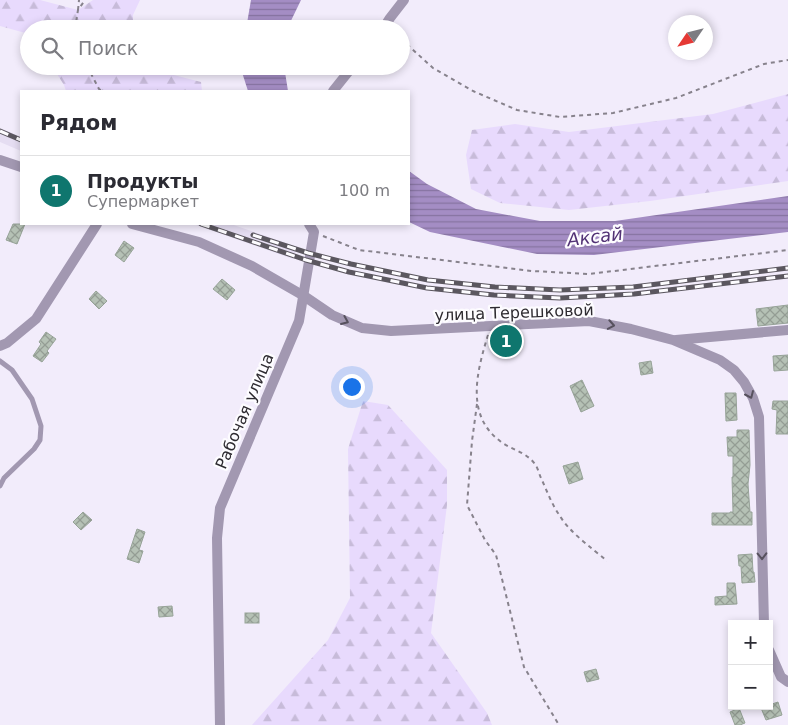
<!DOCTYPE html>
<html lang="ru">
<head>
<meta charset="utf-8">
<style>
  :root { --surface:#fff; --page:#f2f2f3; --text:#2b2b33; --muted:#7c7c81; --line:#e1e1e2; --accent:#0f766e }
  body { margin:0; font-family:"DejaVu Sans",sans-serif; background:var(--page); color:var(--text) }
  .controls { position:absolute; right:15px; bottom:15px; display:grid; overflow:hidden; border-radius:0px; box-shadow:0 2px 8px #0003 }
  .controls button { width:45px; height:45px; display:grid; place-items:center; padding:0; border:0; border-bottom:1px solid var(--line); background:var(--surface); color:var(--text); font:25px sans-serif }
  .compass { position:absolute; left:668px; top:15px; width:45px; height:45px; border-radius:50%; background:var(--surface); box-shadow:0 2px 8px #0003; rotate:235deg }
  .you { position:absolute; left:351px; top:386px; width:18px; height:18px; margin:-12px; border:4px solid #fff; border-radius:50%; background:#1a73e8; box-shadow:0 0 0 8px #1a73e833 }
  .badge { display:grid; place-items:center; width:32px; height:32px; border-radius:50%; background:var(--accent); color:#fff; font-size:16px; font-weight:700 }
  .pin { position:absolute; translate:-50% -50%; border:2px solid #fff; box-shadow:0 1px 5px #0006 }
  .list { margin:0; padding:0; list-style:none }
  h2 { display:flex; justify-content:space-between; align-items:center; height:65px; margin:0; padding:0 20px; font-size:21px }
  h2 small { font-size:16px; font-weight:400; color:var(--muted) }
  .list li { display:grid; grid-template-columns:32px 1fr auto; gap:15px; align-items:center; box-sizing:border-box; height:70px; padding:0 20px; border-top:1px solid var(--line) }
  .list b { display:block; font-size:19px; white-space:nowrap }
  .list p { margin:0; font-size:16px; white-space:nowrap; color:var(--muted) }
  .list em { font-size:16px; font-style:normal; color:var(--muted) }
  .icon { flex:none; width:28px; height:28px; fill:none; stroke:currentColor; stroke-width:2; stroke-linecap:round; stroke-linejoin:round }
  .map { position:relative; flex:none; width:788px; height:725px; overflow:hidden }
  .search { position:absolute; background:var(--surface); box-shadow:0 2px 8px #0003; left:20px; top:20px; width:390px; height:55px; display:flex; align-items:center; gap:12px; box-sizing:border-box; padding:0 18px; border-radius:28px; color:var(--muted); font-size:19px }
  .panel { position:absolute; background:var(--surface); box-shadow:0 2px 8px #0003; left:20px; top:90px; width:390px; height:135px; border-radius:0px }
  .map>svg:first-child { display:block }
</style>
</head>
<body>
<div class="map">
<svg width="788" height="725" viewBox="0 0 788 725">
  <defs>
    <pattern id="forest-firs" width="22" height="20" patternUnits="userSpaceOnUse" patternTransform="scale(1.25)"><rect width="22" height="20" fill="#e8dafd"/><path d="M5 1l3.5 6h-7zM16 11l3.5 6h-7z" fill="#c7bbd9"/></pattern>
    <pattern id="water-rules" width="6" height="5" patternUnits="userSpaceOnUse" patternTransform="scale(1.25)"><rect width="6" height="5" fill="#a48dc4"/><path d="M0 2.5h6" fill="none" stroke="#8673a0"/></pattern>
    <pattern id="building-cross-hatch" width="8" height="8" patternUnits="userSpaceOnUse" patternTransform="scale(1.25)"><rect width="8" height="8" fill="#b5c1b5"/><path d="M0 0l8 8M0 8l8-8" fill="none" stroke="#949d94"/></pattern>
  </defs>
  <rect width="100%" height="100%" fill="#f2ecfb"/>
  <g fill="#e5ddf2">
    <path d="M0 128 21 137V151L0 142Z"/>
    <path d="M193 224H231L297 247 293 259Z"/>
  </g>
  <g fill="url(#forest-firs)">
    <path d="M0 0H40L78 10 93 0H140L133 15V29H29V34L0 26Z"/>
    <path d="M52 66H154L162 72 201 82 202 91H66L64 85Z"/>
    <path d="M788 94V181L650 201 569 210 500 203 471 189 466 155 472 130 515 124 569 132 713 114Z"/>
    <path d="M363 401 388 405 447 470V505L431 633 487 713 492 725H252L328 640 350 598 348 449Z"/>
  </g>
  <g fill="url(#water-rules)">
    <path d="M251 0H301L287 29H246Z"/>
    <path d="M240 66H284L288 91H248Z"/>
    <path d="M409 171 427 184 476 209 540 221H615L788 196V232L594 255 537 254 430 232 409 222Z"/>
  </g>
  <g fill="url(#building-cross-hatch)" stroke="#97a398">
    <path d="M13 224H25L17 244 6 240Z"/>
    <path d="M124 241 134 248 124 262 115 255Z"/>
    <path d="M222 279 235 290 227 300 213 289Z"/>
    <path d="M96 291 107 301 99 309 89 299Z"/>
    <path d="M788 305V323L758 326 756 309Z"/>
    <path d="M46 332 56 339 47 351 49 353 42 362 33 356 41 344 39 342Z"/>
    <path d="M508 337 519 342 514 352 503 347Z"/>
    <path d="M788 355V370L774 371 773 356Z"/>
    <path d="M651 361 653 373 641 375 639 363Z"/>
    <path d="M582 380 594 406 581 412 570 386Z"/>
    <path d="M725 393H736L737 420 726 421Z"/>
    <path d="M773 401H788V434H776L777 410 772 409Z"/>
    <path d="M737 430H749L750 465 748 484 750 512H752V525H712V513H730V512H733L732 477H733V456H728L727 437H737Z"/>
    <path d="M578 462 583 479 569 484 563 466Z"/>
    <path d="M83 512 92 520 81 530 73 522Z"/>
    <path d="M137 529 145 532 139 550 143 551 139 563 127 559Z"/>
    <path d="M752 554 753 572H754L755 582 742 583 741 566H739L738 555Z"/>
    <path d="M727 583H735L737 604 715 605V597L727 596Z"/>
    <path d="M172 606 173 616 159 617 158 607Z"/>
    <rect x="245" y="613" width="14" height="10"/>
    <path d="M596 669 599 679 587 682 584 672Z"/>
    <path d="M778 702 782 715 766 720 761 708 769 706V705Z"/>
    <path d="M739 708 745 723 740 725H735L730 712Z"/>
  </g>
  <g fill="none" stroke-linecap="round" stroke-linejoin="round">
    <g stroke="#87828c" stroke-width="2" stroke-dasharray="4 4" stroke-linecap="butt">
      <path d="M78 10 79 0"/>
      <path d="M75 29 78 10 85 0"/>
      <path d="M401 39 433 68 473 91 517 110 560 117 613 113 676 98 764 64 788 60"/>
      <path d="M87 66 99 89 102 91"/>
      <path d="M323 236 359 250 532 271 589 274 788 250"/>
      <path d="M488 335C477 371 465 415 500 441 511 450 525 451 535 464 538 468 539 474 541 478 547 491 552 505 560 516 569 532 593 549 607 561"/>
      <path d="M477 404 472 441 467 505 485 540 496 555 524 667 559 725"/>
    </g>
    <path stroke="#a298b1" stroke-width="5" d="M0 361 12 370 32 399 41 426 40 440 34 449 4 478 0 486"/>
    <g stroke="#a298b1" stroke-width="10">
      <path d="M383 29 390 18 404 0"/>
      <path d="M333 91 353 66"/>
      <path d="M0 160 21 167"/>
      <path d="M132 224 199 242 252 266 304 296 332 315 362 328 391 331 589 321 631 329 673 340 720 360 734 370 744 382 753 398 759 417 764 624"/>
      <path d="M676 340 788 330"/>
      <path d="M0 346 7 343 36 319 97 224"/>
      <path d="M769 650 781 677 788 682"/>
      <path d="M220 725 217 538 220 508 299 321 314 232 309 224"/>
    </g>
    <g stroke="#5b575f" stroke-width="5">
      <g id="rail">
        <path d="M0 131 21 140"/>
        <path d="M201 224 306 260 349 272 427 288 494 295 560 298 634 294 788 276"/>
        <path d="M253 235 308 253 351 264 428 280 495 287 560 290 633 287 788 268"/>
      </g>
    </g>
    <use href="#rail" stroke="#fdfcff" stroke-width="3" stroke-dasharray="9" stroke-linecap="butt"/>
  </g>
  <defs><path id="oneway-chevron" d="M-2-3.5L2.5 0L-2 3.5" fill="none" stroke-width="1.6" stroke-linecap="round" stroke-linejoin="round" transform="scale(1.25)"/></defs>
  <g stroke="#57515e">
    <use href="#oneway-chevron" transform="translate(345 321) rotate(23)"/>
    <use href="#oneway-chevron" transform="translate(611 325) rotate(10)"/>
    <use href="#oneway-chevron" transform="translate(750 395) rotate(66)"/>
    <use href="#oneway-chevron" transform="translate(762 556) rotate(89)"/>
  </g>
  <g text-anchor="middle" stroke-width="4.5" stroke-linejoin="round" paint-order="stroke">
    <g font-size="16" fill="#2e2b31" stroke="#fdfcff">
      <text transform="translate(514 312) rotate(-2)" y="6">улица Терешковой</text>
      <text transform="translate(244 411) rotate(-67)" y="6">Рабочая улица</text>
    </g>
    <g font-size="18" font-style="italic" fill="#523275" stroke="#fdfcff">
      <text transform="translate(595 237) rotate(-7)" y="6">Аксай</text>
    </g>
  </g>
</svg>
<div class="controls">
<button>+</button>
<button>−</button>
</div>
<svg class="compass" viewBox="-18 -18 36 36"><path d="M0-13l5 13h-10z" fill="#e53935"/><path d="M0 13l5-13h-10z" fill="#7c7c81"/></svg>
<div class="you"></div>
<div class="pin badge" style="left:506px;top:341px">1</div>
<div class="search"><svg class="icon" aria-label="search" viewBox="0 0 24 24"><circle cx="10" cy="10" r="6"/><path d="M15 15l6 6"/></svg>Поиск</div>
<section class="panel">
<h2>Рядом<small></small></h2>
<ul class="list">
<li><span class="badge">1</span><div><b>Продукты</b><p>Супермаркет</p></div><em>100 m</em></li>
</ul>
</section>
</div>
</body>
</html>
